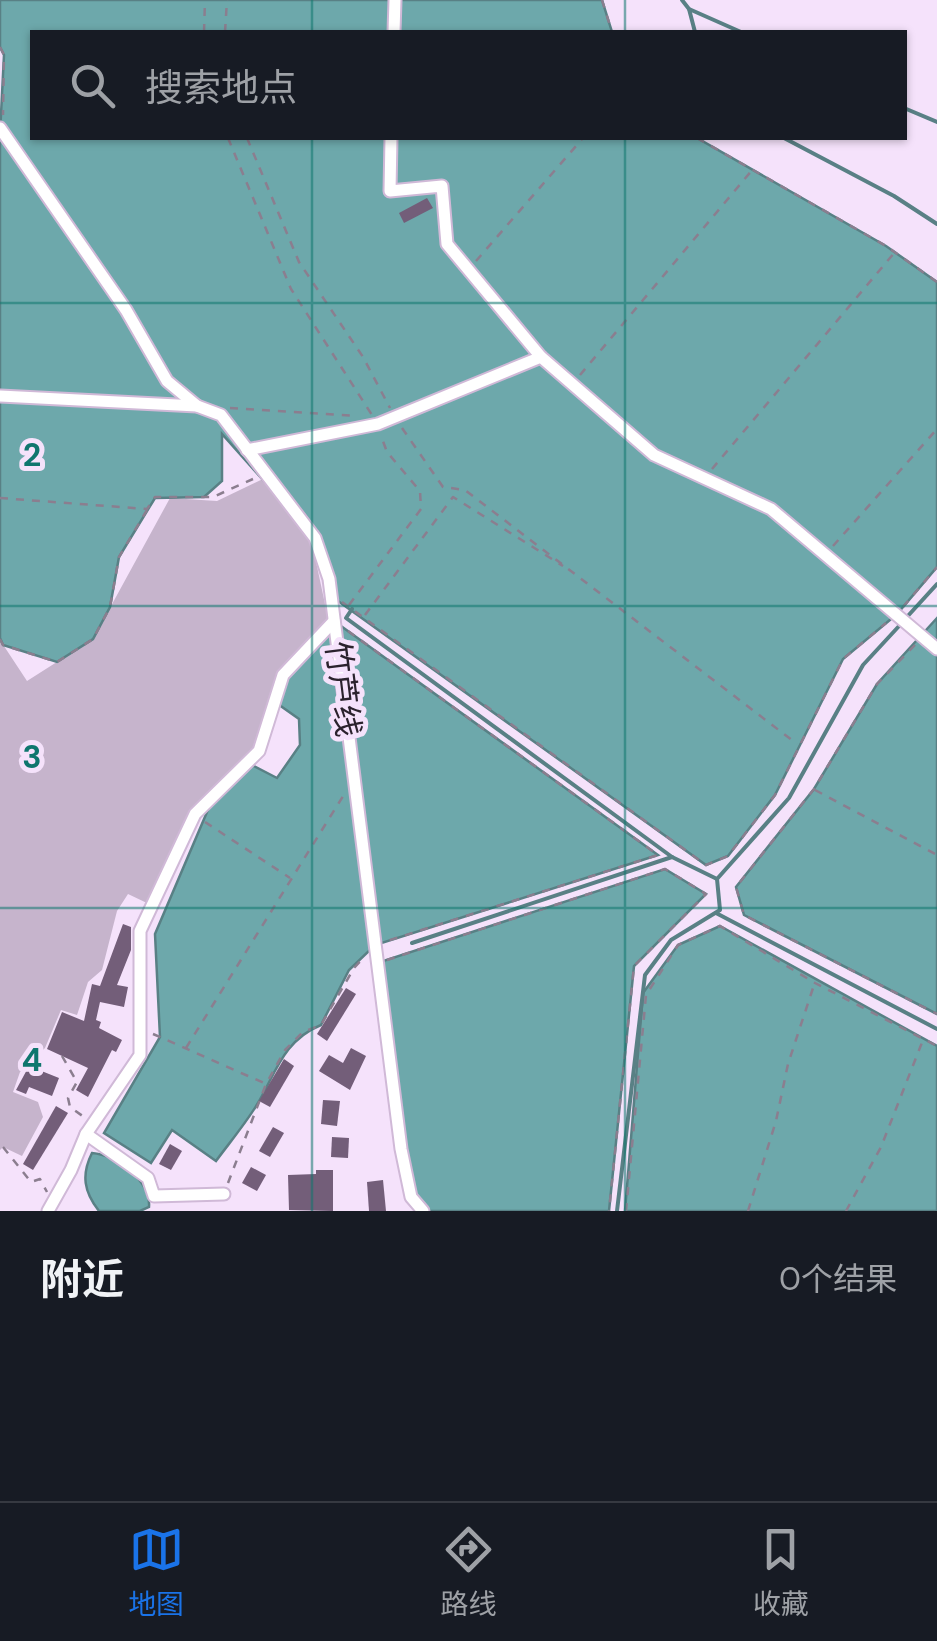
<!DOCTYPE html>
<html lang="zh">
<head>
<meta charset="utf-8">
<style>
  :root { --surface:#171b24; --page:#242831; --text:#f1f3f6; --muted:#9ea1a6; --line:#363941; --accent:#1a73e8 }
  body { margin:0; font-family:"DM Sans","Noto Sans SC",sans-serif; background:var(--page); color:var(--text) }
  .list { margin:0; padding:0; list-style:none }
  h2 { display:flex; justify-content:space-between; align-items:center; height:130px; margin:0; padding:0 40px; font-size:42px }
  h2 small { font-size:32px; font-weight:400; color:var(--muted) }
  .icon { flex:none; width:55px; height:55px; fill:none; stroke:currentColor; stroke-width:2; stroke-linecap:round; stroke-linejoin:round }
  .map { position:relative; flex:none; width:937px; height:1211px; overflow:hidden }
  .search { position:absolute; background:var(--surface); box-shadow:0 2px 8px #0004; left:30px; right:30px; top:30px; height:110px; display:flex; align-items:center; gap:25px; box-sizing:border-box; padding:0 35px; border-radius:0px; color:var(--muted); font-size:38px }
  .sheet { height:290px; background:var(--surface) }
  nav { display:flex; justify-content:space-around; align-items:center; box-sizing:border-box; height:140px; border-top:2px solid var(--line); background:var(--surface); font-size:28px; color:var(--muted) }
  nav a { display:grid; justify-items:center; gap:5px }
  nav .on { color:var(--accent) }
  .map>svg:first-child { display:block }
</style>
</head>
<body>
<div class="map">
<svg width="937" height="1211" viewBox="0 0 937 1211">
  <rect width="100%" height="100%" fill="#f5e2fb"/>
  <path fill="#c6b4cc" d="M265 478 312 543 328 618 281 667 259 751 190 815 149 904 128 894 117 911 102 970 88 982 77 1015 61 1010 45 1048 20 1072 13 1092 38 1102 43 1117 22 1156 3 1147 0 1150V640L27 681 93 639 170 498 217 501Z"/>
  <g fill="#6da8ab" stroke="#598085" stroke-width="2.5">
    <path d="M0 0H602L612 32H32V138H697L886 246 937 282V567L897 614 843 659 775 795 728 856 706 865 331 596 315 538 222 434V481L204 497 155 498 119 557 110 607 93 639 57 662 3 645 0 638V134L4 55 0 47Z"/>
    <path d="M937 618V1014L744 915 736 887 814 789 877 684Z"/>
    <path d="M334 621 658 855 375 945 349 970 321 1025C284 1040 276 1072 258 1103 246 1123 230 1142 216 1161L172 1130 151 1163 104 1133 160 1037 155 934 216 791 246 762 277 778 300 745 299 719 275 702 283 675Z"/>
    <path d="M665 869 706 894 634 966 609 1211H423L411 1197 377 963Z"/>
    <path d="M720 926 937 1046V1211H625L643 993 678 945Z"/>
    <path d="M92 1153C117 1155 151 1181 149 1207L140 1211H99C84 1192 81 1175 92 1153Z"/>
  </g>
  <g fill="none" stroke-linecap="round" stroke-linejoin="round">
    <g stroke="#598085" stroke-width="4">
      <path d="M682 0 689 9 741 32"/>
      <path d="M689 9 695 32"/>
      <path d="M904 108 937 122"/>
      <path d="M784 138 894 196 937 224"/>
      <path d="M352 609 346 618 672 857 717 879"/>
      <path d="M906 618 937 584"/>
      <path d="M716 913 937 1029"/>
      <path d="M412 943 672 857"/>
      <path d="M617 1211 645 975 671 940 720 910 717 879 789 798 863 665 900 625"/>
    </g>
  </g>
  <g fill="#735e79">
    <path d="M427 198 433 208 404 223 399 213Z"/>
    <path d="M123 924 131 927V950L117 985 128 987 124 1007 100 1002 96 1020 101 1022 99 1028 122 1040 116 1052 112 1050 88 1097 76 1090 88 1068 47 1049 62 1012 84 1021 92 984 100 986Z"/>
    <path d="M346 988 356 994 327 1041 317 1034Z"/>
    <path d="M351 1048 366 1056 350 1090 319 1071 329 1055 343 1063Z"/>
    <path d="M284 1059 294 1066 270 1107 259 1101Z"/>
    <path d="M29 1066 59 1078 52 1096 29 1087 26 1094 16 1090Z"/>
    <path d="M323 1100 340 1101 337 1126 321 1124Z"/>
    <path d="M56 1106 68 1113 33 1170 23 1164Z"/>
    <path d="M273 1127 284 1133 270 1157 259 1151Z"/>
    <path d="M332 1137 349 1138 348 1158 331 1157Z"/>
    <path d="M170 1144 182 1151 171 1170 159 1164Z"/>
    <path d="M251 1167 266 1175 257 1191 242 1183Z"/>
    <path d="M316 1170H333V1211L289 1210 288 1175 316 1174Z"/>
    <path d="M383 1180 386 1211H369L367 1182Z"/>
  </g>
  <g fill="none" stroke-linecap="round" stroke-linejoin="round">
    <g stroke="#d0b9d7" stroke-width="15">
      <g id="minor">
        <path d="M394 32 395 0"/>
        <path d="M0 128 126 310 167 381 197 406"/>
        <path d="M391 138 390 191 442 186 447 244 541 357 654 455 771 509 937 649"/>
        <path d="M0 396 197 406 221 415 315 538 329 579 401 1149 411 1197 423 1211"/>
        <path d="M247 450 378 424 541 357"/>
        <path d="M86 1134 148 1178 154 1196 224 1194"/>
        <path d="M48 1211 71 1170 86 1134 140 1055V931L195 814 259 751 283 675 334 621"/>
      </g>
    </g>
    <g stroke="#8b7e8f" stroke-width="2.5" stroke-dasharray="8 8" stroke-linecap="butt">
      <path d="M602 0 612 32"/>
      <path d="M204 32 205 0"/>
      <path d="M225 32 227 0"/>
      <path d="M0 47 4 55 3 115"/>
      <path d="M228 138 291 289 372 415"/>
      <path d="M247 138 299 262 363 357 390 408"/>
      <path d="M697 138 886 246 937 282"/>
      <path d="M476 261 583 138"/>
      <path d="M580 375 753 169"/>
      <path d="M230 408 357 416"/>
      <path d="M402 428 443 487 465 490 797 744"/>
      <path d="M712 469 895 252"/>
      <path d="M0 498 147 509 155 497H213L253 479"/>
      <path d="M833 546 937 429"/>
      <path d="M342 602 706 865 728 856 775 795 843 659 886 623"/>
      <path d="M349 605 421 509 420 491 387 452 381 436"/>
      <path d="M903 607 937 567"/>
      <path d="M365 615 453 497 563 566"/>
      <path d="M348 631 658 855 387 941"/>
      <path d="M0 639 3 645 57 662 93 639 110 607 119 557 147 510"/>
      <path d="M915 645 877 684 814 789 736 887 744 915 937 1014"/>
      <path d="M815 790 937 855"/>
      <path d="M205 822 290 878"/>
      <path d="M387 960 665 869 706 894 634 966 609 1211"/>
      <path d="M153 1034 264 1083"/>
      <path d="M186 1048 345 793"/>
      <path d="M62 1056 77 1082 68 1098 70 1107 84 1117"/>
      <path d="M3 1147 31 1182 40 1179 47 1192"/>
      <path d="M228 1183 266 1084 285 1050 303 1032 321 1025 354 968 365 956"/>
      <path d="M626 1211 646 995 678 945 720 926 815 983 937 1046"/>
      <path d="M748 1211 776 1121 788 1064 814 985"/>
      <path d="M846 1211 881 1147 923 1040"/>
    </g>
    <use href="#minor" stroke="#fff" stroke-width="11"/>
  </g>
  <path fill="none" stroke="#0f766e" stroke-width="2.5" stroke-opacity="0.55" d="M312 0V32M625 0V32M312 138V1211M625 138V1211M0 303H937M0 606H937M0 908H937"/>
  <g text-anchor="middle" stroke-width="10" stroke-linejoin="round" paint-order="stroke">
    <g font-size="32" fill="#2b222d" stroke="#f5e2fb">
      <text transform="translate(343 689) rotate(83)" y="11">竹芦线</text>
    </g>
  </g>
  <g font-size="32" text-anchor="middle" font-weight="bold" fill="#0f766e" stroke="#f5e2fb" stroke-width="10" stroke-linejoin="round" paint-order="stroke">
    <text x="32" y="466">2</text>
    <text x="32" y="768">3</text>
    <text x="32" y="1071">4</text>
  </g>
</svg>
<div class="search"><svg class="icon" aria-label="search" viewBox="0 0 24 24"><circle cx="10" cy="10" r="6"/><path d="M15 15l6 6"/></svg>搜索地点</div>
</div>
<section class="sheet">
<h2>附近<small>0个结果</small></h2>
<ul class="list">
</ul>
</section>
<nav>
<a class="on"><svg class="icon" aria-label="map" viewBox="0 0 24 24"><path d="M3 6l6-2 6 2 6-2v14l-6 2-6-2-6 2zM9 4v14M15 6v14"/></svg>地图</a>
<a><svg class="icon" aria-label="directions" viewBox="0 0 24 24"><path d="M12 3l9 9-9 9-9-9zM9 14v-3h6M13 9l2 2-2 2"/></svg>路线</a>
<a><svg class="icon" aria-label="saved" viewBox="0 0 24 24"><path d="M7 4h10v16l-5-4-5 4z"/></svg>收藏</a>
</nav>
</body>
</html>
